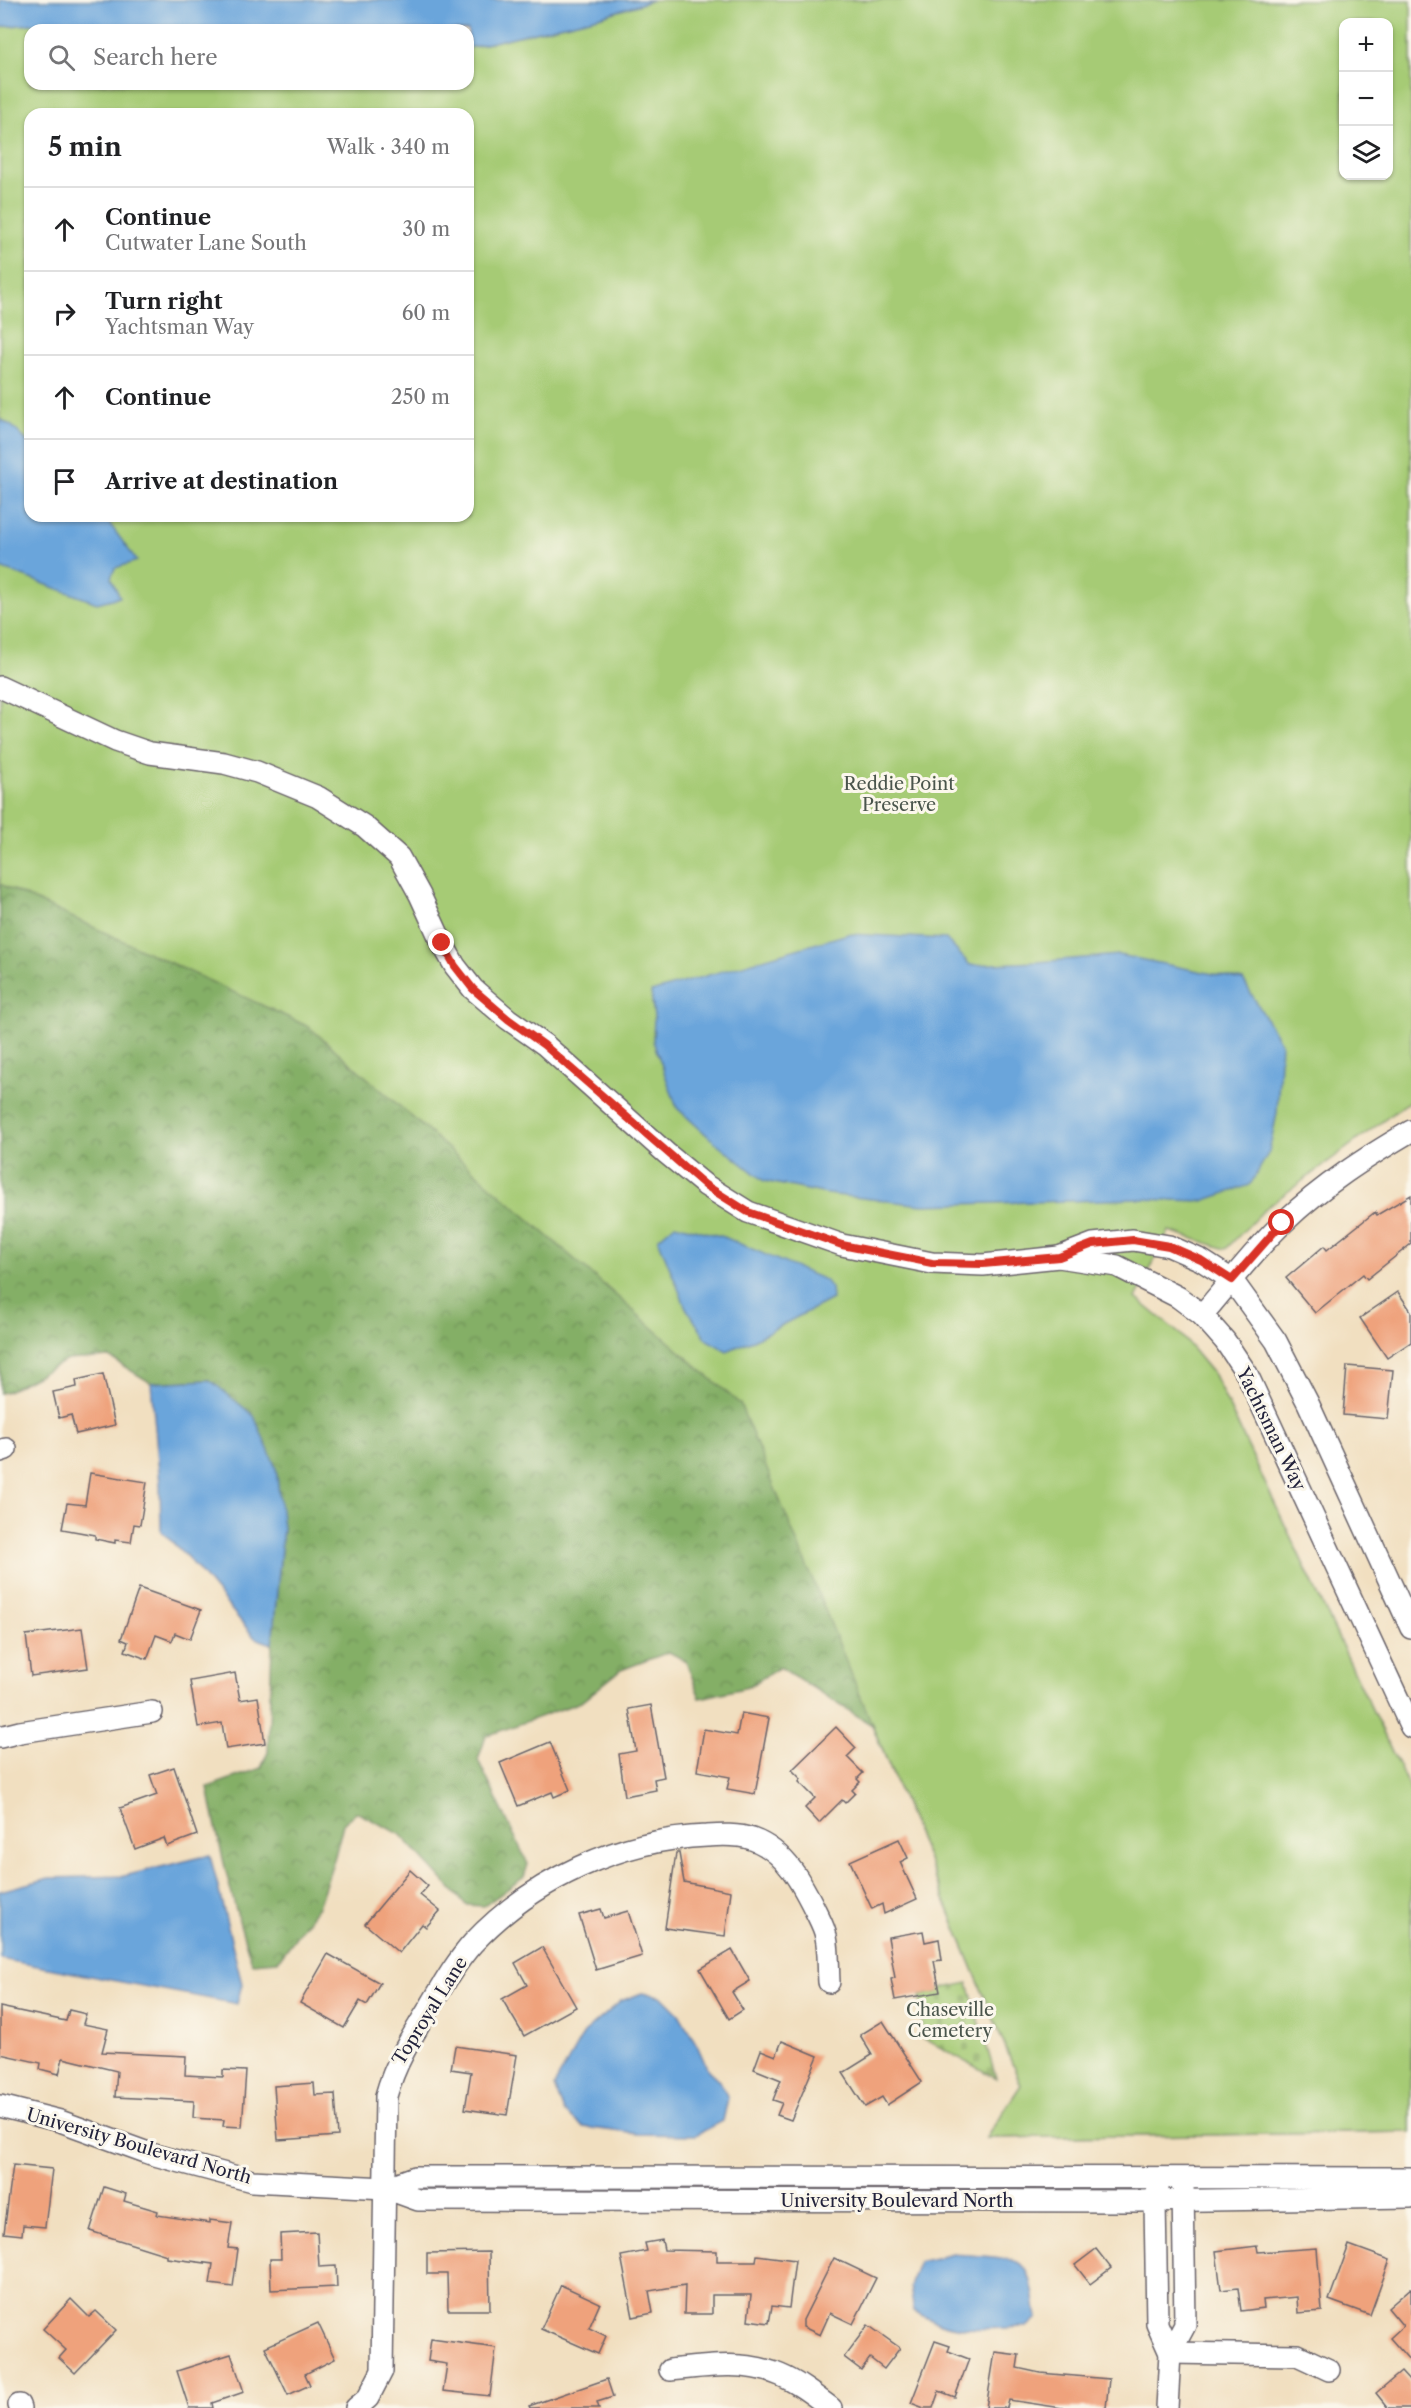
<!DOCTYPE html>
<html lang="en">
<head>
<meta charset="utf-8">
<style>
  :root { --surface:#fff; --page:#f2f2f2; --text:#202124; --muted:#757577; --line:#e0e0e0 }
  body { margin:0; font-family:"Libre Caslon Text",serif; background:var(--page); color:var(--text) }
  .controls { position:absolute; right:18px; top:18px; display:grid; overflow:hidden; border-radius:12px; box-shadow:0 2px 4px #0004 }
  .controls button { width:54px; height:54px; display:grid; place-items:center; padding:0; border:0; border-bottom:2px solid var(--line); background:var(--surface); color:var(--text); font:30px sans-serif }
  .stop { position:absolute; width:18px; height:18px; margin:-14px; border:4px solid #d93025; border-radius:50%; background:#fff }
  .stop.end { background:#d93025; border-color:#fff; box-shadow:0 2px 6px #0008 }
  .list { margin:0; padding:0; list-style:none }
  h2 { display:flex; justify-content:space-between; align-items:center; height:78px; margin:0; padding:0 24px; font-size:26px }
  h2 small { font-size:20px; font-weight:400; color:var(--muted) }
  .list li { display:grid; grid-template-columns:39px 1fr auto; gap:18px; align-items:center; box-sizing:border-box; height:84px; padding:0 24px; border-top:2px solid var(--line) }
  .list b { display:block; font-size:22px; white-space:nowrap }
  .list p { margin:0; font-size:20px; white-space:nowrap; color:var(--muted) }
  .list em { font-size:20px; font-style:normal; color:var(--muted) }
  .icon { flex:none; width:33px; height:33px; fill:none; stroke:currentColor; stroke-width:2; stroke-linecap:round; stroke-linejoin:round }
  .map { position:relative; flex:none; width:1411px; height:2408px; overflow:hidden }
  .search { position:absolute; background:var(--surface); box-shadow:0 2px 4px #0004; left:24px; top:24px; width:450px; height:66px; display:flex; align-items:center; gap:15px; box-sizing:border-box; padding:0 21px; border-radius:18px; color:var(--muted); font-size:22px }
  .panel { position:absolute; background:var(--surface); box-shadow:0 2px 4px #0004; left:24px; top:108px; width:450px; height:414px; border-radius:18px }
  .map>svg:first-child { display:block }
</style>
</head>
<body>
<div class="map">
<svg width="1411" height="2408" viewBox="0 0 1411 2408">
  <defs>
    <pattern id="forest-crowns" width="20" height="18" patternUnits="userSpaceOnUse" patternTransform="scale(1.5)"><rect width="20" height="18" fill="#84af66"/><path d="M2 6a3 3 0 1 1 6 0M12 15a3 3 0 1 1 6 0" fill="none" stroke="#6c8e55"/></pattern>
    <pattern id="cemetery-stones" width="16" height="16" patternUnits="userSpaceOnUse" patternTransform="scale(1.5)"><rect width="16" height="16" fill="#a6cb75"/><path d="M2 7V4a2 2 0 0 1 4 0v3zM10 15v-3a2 2 0 0 1 4 0v3z" fill="#8fae66"/></pattern>
  </defs>
  <rect width="100%" height="100%" fill="#fbf7ec"/>
  <filter id="ink" filterUnits="userSpaceOnUse"><feTurbulence type="fractalNoise" baseFrequency=".0167" numOctaves="2"/><feDisplacementMap in="SourceGraphic" scale="12" xChannelSelector="R" yChannelSelector="G"/><feConvolveMatrix kernelMatrix="1 2 1 2 8 2 1 2 1" color-interpolation-filters="sRGB"/></filter>
  <filter id="wash" filterUnits="userSpaceOnUse"><feTurbulence type="fractalNoise" baseFrequency=".008" numOctaves="4" result="noise"/><feDisplacementMap in="SourceGraphic" scale="24" xChannelSelector="R" yChannelSelector="G"/><feGaussianBlur stdDeviation="1.35" result="paint"/><feColorMatrix in="noise" values="0 0 0 0 0 0 0 0 0 0 0 0 0 0 0 0 0 1.4 0 .05"/><feComposite in="paint" operator="in"/></filter>
  <g filter="url(#wash)">
    <rect width="100%" height="100%" fill="#f1dfc0"/>
    <path fill="url(#forest-crowns)" stroke="#536850" stroke-width="1.5" d="M0 741 1181 1335 1214 1375 1411 1792V2132L986 2138 1021 2085 872 1725 780 1667 748 1687 700 1698 686 1661 669 1652 621 1670 581 1702 486 1736 478 1760 528 1864 524 1877 484 1906 466 1905 400 1834 356 1812 343 1824 335 1856 318 1907 278 1961 252 1963C233 1905 219 1847 208 1787L261 1768 268 1752 272 1644 283 1528 210 1380 151 1383 109 1357 67 1360 8 1391 0 1393Z"/>
    <path fill="url(#cemetery-stones)" stroke="#647658" stroke-width="1.5" d="M968 1983 996 2078 919 2036 922 2025 920 1996 939 1992V1989Z"/>
    <path fill="#a6cb75" stroke="#647658" stroke-width="1.5" fill-rule="evenodd" d="M653 0H1411V1100L1266 1208 1226 1249 1169 1231 1136 1298 1181 1335 1214 1375 1411 1792V2132L986 2138 1021 2085 740 1404 309 1027 0 884V27L31 24 114 30H30V84H468V48L602 16ZM1344 22H1388V176H1344ZM30 114H468V516H30Z"/>
    <g fill="#6ba5db" stroke="#46648b" stroke-width="1.5">
      <path d="M0 0H653L602 16 468 48V30H114L31 24 0 27Z"/>
      <path d="M0 419 12 426 30 444V516H104L137 561 115 568 111 578 120 597 97 603 0 568Z"/>
      <path d="M848 934 946 939 970 965 1038 962 1119 955 1243 980 1281 1043 1277 1113 1269 1152 1250 1185 1203 1201 1138 1199 923 1205 827 1194 764 1181 710 1138 677 1108 653 1041 654 1017 651 992Z"/>
      <path d="M675 1224 724 1237 825 1280 831 1288 832 1299 753 1340 727 1351 707 1340 686 1308 658 1239Z"/>
      <path d="M210 1380 254 1416 276 1468 283 1528 272 1644 255 1638 190 1560 161 1531 160 1484 151 1383Z"/>
      <path d="M210 1855 242 1984 237 2004 0 1959V1891L49 1878 124 1876Z"/>
      <path d="M642 1993 661 1996 679 2014 697 2045 708 2070 720 2081 728 2098 723 2121 696 2135 638 2134 583 2127 564 2112 554 2086 584 2033 621 2001Z"/>
      <path d="M953 2254C968 2256 1017 2255 1025 2268 1034 2282 1034 2302 1037 2318L1027 2327C983 2328 954 2335 914 2311L910 2286 918 2262Z"/>
    </g>
    <g id="blocks">
      <g fill="#efa27c">
        <path d="M1411 1195V1244L1367 1279 1363 1274 1315 1313 1286 1278 1324 1246 1327 1250 1375 1212 1377 1215Z"/>
        <path d="M1398 1292 1411 1311V1342L1387 1358 1360 1318Z"/>
        <path d="M1347 1366 1393 1370 1388 1419 1343 1415Z"/>
        <path d="M103 1374 115 1425 76 1434 71 1415 59 1418 53 1392 77 1387 76 1380Z"/>
        <path d="M90 1473 147 1482 140 1525 134 1524 131 1542 115 1540V1543L95 1539V1535L62 1529 67 1503 85 1505Z"/>
        <path d="M139 1588 201 1610 190 1639 175 1633 172 1641 156 1635 147 1659 125 1651 128 1642 121 1639Z"/>
        <path d="M82 1628 88 1668 31 1676 26 1635Z"/>
        <path d="M235 1673 240 1700 258 1697 265 1743 226 1749 222 1723 198 1727 190 1681Z"/>
        <path d="M651 1705 664 1777 654 1779 656 1790 625 1796 619 1754 636 1751 629 1709Z"/>
        <path d="M741 1713 769 1718 755 1794 727 1789 730 1777 697 1771 704 1729 737 1735Z"/>
        <path d="M836 1727 856 1748 847 1757 863 1773 857 1779 860 1782 852 1790 855 1793 845 1803 842 1800 819 1823 805 1808 815 1798 799 1782 801 1779 792 1770Z"/>
        <path d="M550 1742 570 1790 554 1797 552 1792 518 1806 500 1763Z"/>
        <path d="M174 1767 197 1835 167 1846 164 1838 135 1849 120 1808 157 1795 150 1775Z"/>
        <path d="M899 1839 908 1858 900 1862 917 1899 884 1914 882 1904 872 1909 850 1861Z"/>
        <path d="M676 1853H679L684 1882 731 1891 725 1936 665 1928Z"/>
        <path d="M410 1870 428 1886 420 1895 440 1911 426 1927 422 1924 399 1953 365 1924Z"/>
        <path d="M601 1909 604 1918 628 1911 642 1956 596 1970 579 1915Z"/>
        <path d="M923 1931 925 1942 939 1939 942 1960 934 1961 940 1992 895 2000 891 1979 895 1978 888 1937Z"/>
        <path d="M542 1947 576 2007 524 2036 502 1999 527 1985 515 1963Z"/>
        <path d="M732 1950 750 1981 732 1992 743 2010 729 2019 700 1969Z"/>
        <path d="M328 1954 380 1983 367 2005 360 2001 344 2028 300 2003Z"/>
        <path d="M0 2007 66 2021 69 2010 86 2014 83 2024 108 2029 102 2052 186 2056 185 2075 223 2077V2070L246 2071 242 2127 223 2126 224 2120 193 2118 194 2101 115 2097 117 2071 63 2058 59 2074 40 2069 41 2063 0 2054Z"/>
        <path d="M883 2021 922 2082 887 2105 882 2097 865 2107 843 2073 872 2055 860 2035Z"/>
        <path d="M782 2041 818 2056 791 2120 777 2115 782 2103 773 2100 781 2080 754 2069 761 2050 776 2056Z"/>
        <path d="M455 2046 517 2055 507 2115 465 2109 471 2072 451 2069Z"/>
        <path d="M314 2083 315 2095 335 2094 338 2136 278 2140 274 2086Z"/>
        <path d="M13 2165 52 2169 45 2227 23 2225 22 2235 4 2233Z"/>
        <path d="M104 2187 126 2194 124 2201 158 2211 157 2215 210 2223V2220L232 2223 228 2248 238 2249 233 2287 210 2284 213 2264 167 2258V2255L90 2231Z"/>
        <path d="M317 2232 319 2267 336 2266 337 2287 271 2290 270 2259H281L280 2234Z"/>
        <path d="M662 2240 664 2250 717 2251V2261H756L757 2255 795 2260 789 2308 772 2306 769 2323 748 2320 751 2295H712V2314H684L685 2285 649 2291 653 2313 633 2317 621 2256 647 2251 645 2243Z"/>
        <path d="M1349 2245 1390 2260 1370 2315 1329 2300Z"/>
        <path d="M1257 2246 1258 2252 1317 2248 1322 2311 1298 2313 1297 2297 1263 2300 1264 2308 1241 2311 1238 2288 1221 2290 1216 2251Z"/>
        <path d="M1096 2249 1111 2268 1090 2284 1075 2265Z"/>
        <path d="M489 2252 490 2310H448L447 2274H427V2253Z"/>
        <path d="M834 2258 876 2278 853 2324 830 2313 820 2335 803 2327V2320Z"/>
        <path d="M561 2285 600 2303 589 2328 606 2336 598 2354 541 2329Z"/>
        <path d="M1411 2288V2362L1390 2338 1403 2326 1388 2308Z"/>
        <path d="M71 2299 89 2317 96 2311 116 2330 75 2373 59 2358 66 2350 43 2329Z"/>
        <path d="M318 2323 335 2359 305 2374 310 2385 288 2395 265 2347Z"/>
        <path d="M868 2325 900 2348 884 2369 870 2358 861 2370 844 2357Z"/>
        <path d="M431 2339 496 2348 490 2396 443 2391 447 2364 428 2361Z"/>
        <path d="M935 2341 950 2346 948 2351 969 2359 955 2397 939 2391 933 2408H924L911 2403Z"/>
        <path d="M995 2352 1019 2355 1017 2368 1040 2373 1109 2379 1106 2408H1062L1009 2400 1007 2408H986Z"/>
        <path d="M231 2354 244 2392 212 2403 213 2408H189L177 2371Z"/>
        <path d="M1401 2372 1411 2383V2408H1388L1376 2393Z"/>
        <path d="M607 2379 613 2397 597 2402 599 2408H530L529 2406Z"/>
      </g>
    </g>
  </g>
  <g filter="url(#ink)">
    <use href="#blocks" fill-opacity="0" stroke="#6a646a" stroke-width="1.5"/>
    <g fill="none" stroke-linecap="round" stroke-linejoin="round">
      <g stroke="#6a646a" stroke-width="24">
        <g id="minor">
          <path d="M0 687 115 741 150 753 224 763 257 772 318 797 364 826 399 857 420 895 442 943 455 966 473 989 508 1019 545 1045 666 1153 705 1185 748 1212 842 1245 932 1263 983 1265 1059 1257 1117 1266 1178 1297 1202 1315 1225 1341 1247 1374 1411 1727"/>
          <path d="M1059 1257 1093 1244 1133 1240 1169 1246 1201 1260 1232 1280 1276 1341 1308 1403 1411 1628"/>
          <path d="M1202 1315C1229 1284 1254 1250 1284 1222 1323 1185 1365 1158 1411 1131"/>
          <path d="M0 1451 6 1449"/>
          <path d="M0 1737 20 1732 152 1712"/>
          <path d="M0 2106 60 2121 151 2154 252 2181 385 2188 418 2200 1139 2201 1411 2197"/>
          <path d="M385 2188 415 2177 1411 2178"/>
          <path d="M1158 2188 1155 2201 1157 2324 1170 2353 1167 2408"/>
          <path d="M1170 2353 1185 2325 1183 2186"/>
          <path d="M1170 2353 1297 2355 1329 2370"/>
          <path d="M670 2370C707 2366 745 2360 780 2375 799 2383 815 2396 831 2408"/>
          <path d="M19 2405 20 2408"/>
          <path d="M356 2408 368 2398 382 2371 386 2096C395 2063 412 2036 430 2007 443 1985 456 1962 473 1943 532 1880 620 1839 707 1836 721 1835 738 1834 752 1839 786 1851 803 1885 818 1916 821 1922 825 1930 826 1937 829 1951 828 1967 829 1982"/>
        </g>
      </g>
      <use href="#minor" stroke="#fff" stroke-width="21"/>
    </g>
  </g>
  <g fill="none" stroke-linecap="round" stroke-linejoin="round" filter="url(#ink)">
    <path stroke="#d93025" stroke-width="8" d="M442 943 455 966 473 989 508 1019 544 1045 705 1185 748 1212 842 1245 932 1263 983 1264 1059 1257 1093 1244 1133 1240 1169 1246 1201 1260 1232 1280 1282 1223"/>
  </g>
  <g text-anchor="middle" stroke-width="6" stroke-linejoin="round" paint-order="stroke">
    <g font-size="18" fill="#4a554c" stroke="#fbf7ec">
      <text x="899" y="790">Reddie Point<tspan x="899" dy="21">Preserve</tspan></text>
      <text x="950" y="2016">Chaseville<tspan x="950" dy="21">Cemetery</tspan></text>
    </g>
    <g font-size="18" fill="#22223b" stroke="#fbf7ec">
      <text transform="translate(1271 1429) rotate(64)" y="6">Yachtsman Way</text>
      <text transform="translate(430 2011) rotate(-58)" y="6">Toproyal Lane</text>
      <text transform="translate(139 2146) rotate(16)" y="6">University Boulevard North</text>
      <text x="897" y="2207">University Boulevard North</text>
    </g>
  </g>
</svg>
<div class="controls">
<button>+</button>
<button>−</button>
<button><svg class="icon" aria-label="layers" viewBox="0 0 24 24"><path d="M12 4l9 5-9 5-9-5zM3 14l9 5 9-5"/></svg></button>
</div>
<div class="stop" style="left:1282px;top:1223px"></div>
<div class="stop end" style="left:442px;top:943px"></div>
<div class="search"><svg class="icon" aria-label="search" viewBox="0 0 24 24"><circle cx="10" cy="10" r="6"/><path d="M15 15l6 6"/></svg>Search here</div>
<section class="panel">
<h2>5 min<small>Walk · 340 m</small></h2>
<ul class="list">
<li><svg class="icon" aria-label="ahead" viewBox="0 0 24 24"><path d="M12 20V5M6 11l6-6 6 6"/></svg><div><b>Continue</b><p>Cutwater Lane South</p></div><em>30 m</em></li>
<li><svg class="icon" aria-label="right" viewBox="0 0 24 24"><path d="M7 20v-9h11M14 6l5 5-5 5"/></svg><div><b>Turn right</b><p>Yachtsman Way</p></div><em>60 m</em></li>
<li><svg class="icon" aria-label="ahead" viewBox="0 0 24 24"><path d="M12 20V5M6 11l6-6 6 6"/></svg><div><b>Continue</b></div><em>250 m</em></li>
<li><svg class="icon" aria-label="arrive" viewBox="0 0 24 24"><path d="M6 21V4h12l-3 4 3 4H6"/></svg><div><b>Arrive at destination</b></div></li>
</ul>
</section>
</div>
</body>
</html>
